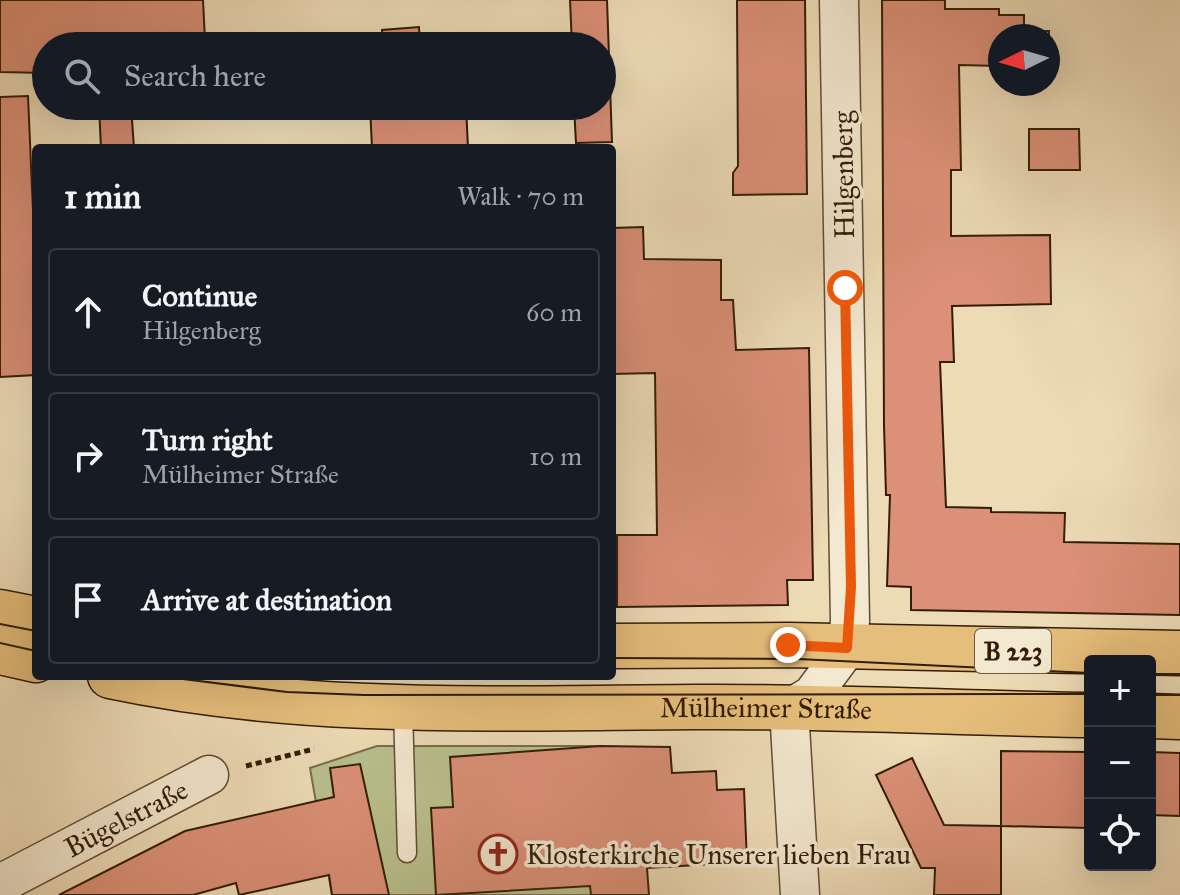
<!DOCTYPE html>
<html lang="en">
<head>
<meta charset="utf-8">
<style>
  :root { --surface:#171b24; --page:#20242c; --text:#f1f3f6; --muted:#9ea1a6; --line:#363941 }
  body { margin:0; font-family:"IM FELL Great Primer",serif; background:var(--page); color:var(--text) }
  .controls { position:absolute; right:24px; bottom:24px; display:grid; overflow:hidden; border-radius:8px; box-shadow:0 8px 32px #0002 }
  .controls button { width:72px; height:72px; display:grid; place-items:center; padding:0; border:0; border-bottom:2px solid var(--line); background:var(--surface); color:var(--text); font:40px sans-serif }
  .compass { position:absolute; left:988px; top:24px; width:72px; height:72px; border-radius:50%; background:var(--surface); box-shadow:0 8px 32px #0002; rotate:265deg }
  .stop { position:absolute; width:24px; height:24px; margin:-18px; border:6px solid #ea580c; border-radius:50%; background:#fff }
  .stop.end { background:#ea580c; border-color:#fff; box-shadow:0 2px 8px #0008 }
  .list { margin:0; padding:0; list-style:none }
  h2 { display:flex; justify-content:space-between; align-items:center; height:104px; margin:0; padding:0 32px; font-size:34px }
  h2 small { font-size:26px; font-weight:400; color:var(--muted) }
  .list li { display:grid; grid-template-columns:52px 1fr auto; gap:24px; align-items:center; box-sizing:border-box; height:128px; margin:0 16px 16px; padding:0 16px; border:2px solid var(--line); border-radius:8px }
  .list b { display:block; font-size:30px; white-space:nowrap }
  .list p { margin:0; font-size:26px; white-space:nowrap; color:var(--muted) }
  .list em { font-size:26px; font-style:normal; color:var(--muted) }
  .icon { flex:none; width:44px; height:44px; fill:none; stroke:currentColor; stroke-width:2; stroke-linecap:round; stroke-linejoin:round }
  .map { position:relative; flex:none; width:1180px; height:895px; overflow:hidden }
  .search { position:absolute; background:var(--surface); box-shadow:0 8px 32px #0002; left:32px; top:32px; width:584px; height:88px; display:flex; align-items:center; gap:20px; box-sizing:border-box; padding:0 28px; border-radius:44px; color:var(--muted); font-size:30px }
  .panel { position:absolute; background:var(--surface); box-shadow:0 8px 32px #0002; left:32px; top:144px; width:584px; height:536px; border-radius:8px }
  .map>svg:first-child { display:block }
</style>
</head>
<body>
<div class="map">
<svg width="1180" height="895" viewBox="0 0 1180 895">
  <rect width="100%" height="100%" fill="#eddbb6"/>
  <filter id="stains"><feTurbulence type="fractalNoise" baseFrequency=".0025" numOctaves="4"/><feColorMatrix values="0 0 0 0 .2 0 0 0 0 .09 0 0 0 0 .02 0 0 0 .5 -.17"/></filter>
  <radialGradient id="worn" r=".72"><stop offset=".6" stop-color="#630" stop-opacity="0"/><stop offset="1" stop-color="#630" stop-opacity=".3"/></radialGradient>
  <path fill="#b9c08d" stroke="#766e4a" stroke-width="2" d="M377 746H602L611 895H332L310 768Z"/>
  <g fill="#db9077" stroke="#331d07" stroke-width="2">
    <path d="M0 0H203L205 40 128 46H46V73L0 72Z"/>
    <path d="M570 0H607L612 142 576 143 574 106H602V46H572Z"/>
    <path d="M737 0H805L807 194 733 195V173L738 166Z"/>
    <path d="M882 0H945V9H999V15H1024V31H1049L1048 66V36H1000V66L959 65 961 170H951V236L1050 235 1051 304 952 306 954 362H940L946 507 991 508V512L1065 513 1064 542 1180 544V615L911 610V587L887 586 890 495H886L884 425Z"/>
    <path d="M419 27 420 46H383L382 30Z"/>
    <path d="M28 96 36 280V375L0 377V97Z"/>
    <path d="M99 106H131L134 148H101Z"/>
    <path d="M370 106H466L468 148H372Z"/>
    <path d="M1029 129H1079L1080 170H1029Z"/>
    <path d="M643 227 644 259 721 260V300H733L736 350 809 348 813 580H787L788 605 617 607V535H657L655 373 612 374V228Z"/>
    <path d="M601 746 670 747 672 773 716 771 717 790 744 789 747 862 647 868 649 895H591L590 886 436 895 431 808 453 807 450 757Z"/>
    <path d="M1001 751 1090 752V828L1001 826Z"/>
    <path d="M1150 752 1180 753V816L1150 815Z"/>
    <path d="M912 758 944 825 1001 826V895H934L935 868H921L876 775Z"/>
    <path d="M360 764 389 895H332L329 875 239 895 236 883 193 895H59L185 831 334 797 330 768Z"/>
  </g>
  <g fill="none" stroke-linecap="round" stroke-linejoin="round">
    <g stroke="#624c33" stroke-width="21">
      <path id="service" d="M403 708 407 853"/>
    </g>
    <g stroke="#624c33" stroke-width="41">
      <g id="minor">
        <path id="s1" d="M0 884 209 775"/>
        <path d="M800 895 789 709 812 695 847 648 850 621 839 0"/>
      </g>
    </g>
    <g stroke="#331d07" stroke-width="47">
      <g id="primary">
        <path d="M0 612 36 619"/>
        <path d="M612 646 788 645 1180 653"/>
        <path d="M0 652 36 660"/>
        <path id="s2" d="M110 676C303 717 500 708 696 707 827 706 959 713 1090 715"/>
        <path d="M1150 716 1180 717"/>
      </g>
    </g>
    <path stroke="#331d07" stroke-width="5" stroke-dasharray="6 4" stroke-linecap="butt" d="M246 766 314 749"/>
    <use href="#service" stroke="#f3e8d0" stroke-width="18"/>
    <use href="#minor" stroke="#f3e8d0" stroke-width="38"/>
    <use href="#primary" stroke="#e6be7b" stroke-width="44"/>
    <g stroke="#331d07" stroke-width="2">
      <path d="M0 624 36 631"/>
      <path d="M0 643 36 651"/>
      <path d="M612 658 798 659 1090 673"/>
      <path d="M1150 674H1180"/>
      <path d="M159 676 287 692 364 695 1090 694"/>
      <path d="M1150 695H1180"/>
    </g>
  </g>
  <g fill="none" stroke-linecap="round" stroke-linejoin="round">
    <path stroke="#ea580c" stroke-width="10" d="M788 645 847 648 851 587 845 288"/>
  </g>
  <defs>
    <g id="church-ring" transform="scale(2)"><circle r="9.5" fill="#f3e8d0" stroke="#8f2418" stroke-width="1.5"/><path d="M-1.2-6h2.4v3.5h3.3v2.4h-3.3V6h-2.4V-.1h-3.3v-2.4h3.3Z" fill="#8f2418"/></g>
  </defs>
  <g fill-rule="evenodd">
    <use href="#church-ring" x="498" y="854"/>
  </g>
  <g text-anchor="middle" stroke-width="7" stroke-linejoin="round" paint-order="stroke">
    <rect fill="#f3e8d0" stroke="#6d5a43" stroke-width="2" x="975" y="629" width="76" height="44" rx="6"/>
    <g font-size="26" font-weight="bold" fill="#331d07">
      <text x="1013" y="660">B 223</text>
    </g>
    <g font-size="28" fill="#331d07" stroke="#f3e8d0">
      <text transform="translate(843 175) rotate(-91)" y="10">Hilgenberg</text>
      <text dy="10" stroke="none"><textPath href="#s2" startOffset="658">Mülheimer Straße</textPath></text>
      <text dy="10" stroke="none"><textPath href="#s1" startOffset="142">Bügelstraße</textPath></text>
    </g>
    <g font-size="28" fill="#331d07" stroke="#f3e8d0" text-anchor="start">
      <text x="526" y="864">Klosterkirche Unserer lieben Frau</text>
    </g>
  </g>
  <rect width="100%" height="100%" filter="url(#stains)"/>
  <rect width="100%" height="100%" fill="url(#worn)"/>
</svg>
<div class="controls">
<button>+</button>
<button>−</button>
<button><svg class="icon" aria-label="locate" viewBox="0 0 24 24"><circle cx="12" cy="12" r="6"/><path d="M12 2v4M12 18v4M2 12h4M18 12h4"/></svg></button>
</div>
<svg class="compass" viewBox="-18 -18 36 36"><path d="M0-13l5 13h-10z" fill="#e53935"/><path d="M0 13l5-13h-10z" fill="#9ea1a6"/></svg>
<div class="stop" style="left:845px;top:288px"></div>
<div class="stop end" style="left:788px;top:645px"></div>
<div class="search"><svg class="icon" aria-label="search" viewBox="0 0 24 24"><circle cx="10" cy="10" r="6"/><path d="M15 15l6 6"/></svg>Search here</div>
<section class="panel">
<h2>1 min<small>Walk · 70 m</small></h2>
<ul class="list">
<li><svg class="icon" aria-label="ahead" viewBox="0 0 24 24"><path d="M12 20V5M6 11l6-6 6 6"/></svg><div><b>Continue</b><p>Hilgenberg</p></div><em>60 m</em></li>
<li><svg class="icon" aria-label="right" viewBox="0 0 24 24"><path d="M7 20v-9h11M14 6l5 5-5 5"/></svg><div><b>Turn right</b><p>Mülheimer Straße</p></div><em>10 m</em></li>
<li><svg class="icon" aria-label="arrive" viewBox="0 0 24 24"><path d="M6 21V4h12l-3 4 3 4H6"/></svg><div><b>Arrive at destination</b></div></li>
</ul>
</section>
</div>
</body>
</html>
